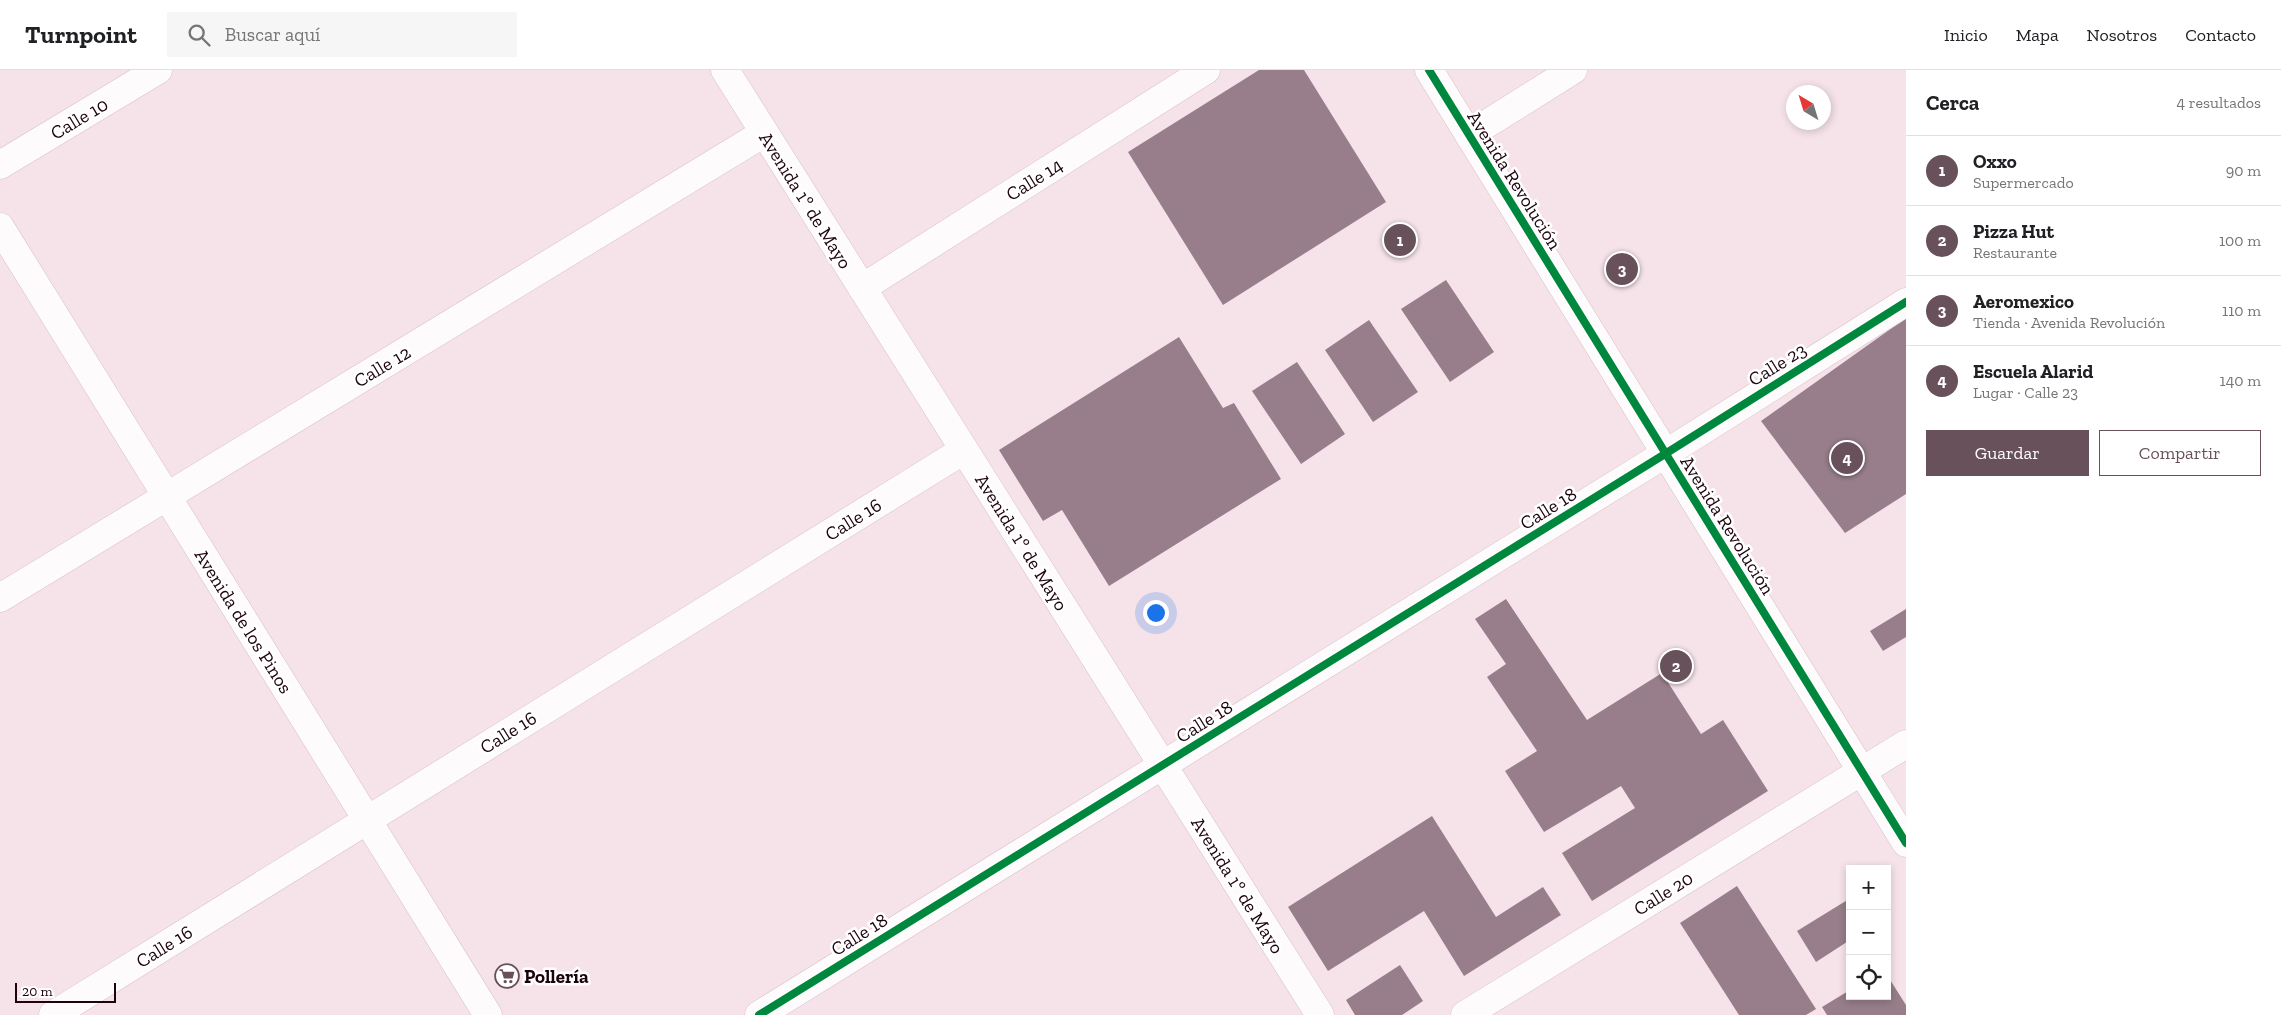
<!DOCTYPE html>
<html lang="es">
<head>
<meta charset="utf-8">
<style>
  :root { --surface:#fff; --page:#f6f6f6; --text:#202124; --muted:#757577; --line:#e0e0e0; --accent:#69515b }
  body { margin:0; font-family:"Zilla Slab",serif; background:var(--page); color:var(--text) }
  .controls { position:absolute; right:15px; bottom:15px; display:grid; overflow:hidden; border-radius:0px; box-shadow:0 2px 8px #0003 }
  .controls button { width:45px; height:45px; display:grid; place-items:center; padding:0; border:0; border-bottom:1px solid var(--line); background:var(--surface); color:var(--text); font:25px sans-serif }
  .compass { position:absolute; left:1786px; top:15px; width:45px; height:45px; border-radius:50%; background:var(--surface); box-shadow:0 2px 8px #0003; rotate:322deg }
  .scale { position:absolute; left:15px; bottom:12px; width:101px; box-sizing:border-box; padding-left:5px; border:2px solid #1d030e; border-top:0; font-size:14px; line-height:18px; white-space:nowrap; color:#1d030e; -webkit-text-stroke:4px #fff; paint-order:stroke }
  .you { position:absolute; left:1155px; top:542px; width:18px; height:18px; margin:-12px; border:4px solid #fff; border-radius:50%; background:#1a73e8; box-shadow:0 0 0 8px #1a73e833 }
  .badge { display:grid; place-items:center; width:32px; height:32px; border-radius:50%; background:var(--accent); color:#fff; font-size:16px; font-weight:700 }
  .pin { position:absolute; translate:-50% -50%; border:2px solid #fff; box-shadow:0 1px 5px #0006 }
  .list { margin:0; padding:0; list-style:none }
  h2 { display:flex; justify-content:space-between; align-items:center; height:65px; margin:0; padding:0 20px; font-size:21px }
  h2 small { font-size:16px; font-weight:400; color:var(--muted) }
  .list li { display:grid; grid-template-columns:32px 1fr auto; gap:15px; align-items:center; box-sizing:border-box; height:70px; padding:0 20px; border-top:1px solid var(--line) }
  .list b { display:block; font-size:19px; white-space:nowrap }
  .list p { margin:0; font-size:16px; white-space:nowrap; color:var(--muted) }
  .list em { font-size:16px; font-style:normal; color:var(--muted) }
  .actions { display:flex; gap:10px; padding:15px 20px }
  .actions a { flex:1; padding:11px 0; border:1px solid var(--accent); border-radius:0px; text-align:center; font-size:18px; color:var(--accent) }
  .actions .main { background:var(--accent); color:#fff }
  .icon { flex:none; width:28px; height:28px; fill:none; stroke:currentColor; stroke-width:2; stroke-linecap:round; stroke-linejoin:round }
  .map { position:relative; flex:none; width:1906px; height:945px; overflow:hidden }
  header { display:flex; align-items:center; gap:30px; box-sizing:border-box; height:70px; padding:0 25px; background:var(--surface); border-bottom:1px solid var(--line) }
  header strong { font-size:24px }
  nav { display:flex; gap:28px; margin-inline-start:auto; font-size:18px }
  .search { width:350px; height:45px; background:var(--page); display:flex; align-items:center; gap:12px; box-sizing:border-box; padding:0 18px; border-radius:0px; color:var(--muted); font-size:19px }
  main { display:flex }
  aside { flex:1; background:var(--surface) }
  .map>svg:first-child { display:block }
</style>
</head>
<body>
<header>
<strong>Turnpoint</strong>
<div class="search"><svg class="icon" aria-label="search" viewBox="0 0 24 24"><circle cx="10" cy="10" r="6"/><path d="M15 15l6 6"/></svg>Buscar aquí</div>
<nav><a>Inicio</a><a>Mapa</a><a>Nosotros</a><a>Contacto</a></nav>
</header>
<main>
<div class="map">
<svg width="1906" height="945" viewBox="0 0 1906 945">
  <rect width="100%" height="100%" fill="#f6e3ea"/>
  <g fill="#977e8a">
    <path d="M1259 0H1304L1386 132 1223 235 1128 82Z"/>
    <path d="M1446 210 1494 282 1450 312 1401 239Z"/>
    <path d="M1906 248V424L1845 463 1761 351Z"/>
    <path d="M1369 250 1418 322 1373 352 1325 280Z"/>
    <path d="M1179 267 1223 338 1234 333 1281 409 1109 516 1062 440 1043 451 999 380Z"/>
    <path d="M1297 292 1345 364 1301 394 1252 321Z"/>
    <path d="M1506 529 1587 650 1662 603 1701 664 1723 650 1768 721 1592 831 1562 783 1635 738 1621 716 1544 762 1505 701 1537 681 1487 607 1506 594 1475 549Z"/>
    <path d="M1906 539V567L1883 581 1870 561Z"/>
    <path d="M1432 746 1496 847 1543 817 1561 845 1464 906 1424 841 1328 901 1288 837Z"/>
    <path d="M1737 816 1816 939 1806 945H1739L1680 853Z"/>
    <path d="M1849 829 1850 870 1816 892 1797 861Z"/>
    <path d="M1400 895 1423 931 1402 945H1355L1346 930Z"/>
    <path d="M1887 905 1906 935V945H1827L1822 937 1850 920V926H1887Z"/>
  </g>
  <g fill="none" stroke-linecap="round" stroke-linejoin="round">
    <g stroke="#d9c0c9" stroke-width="29">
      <g id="minor">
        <path d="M725 0 1320 945"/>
        <path d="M1469 65 1573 0"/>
        <path d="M0 95 158 0"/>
        <path d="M0 157 488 945"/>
        <path d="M862 218 1206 0"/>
        <path d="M0 528 764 63"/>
        <path d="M53 945 964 380"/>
        <path d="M759 945 1665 384 1906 232"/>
        <path d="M1465 945 1906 674"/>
      </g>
    </g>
    <g stroke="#d9c0c9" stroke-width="29">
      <path id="major" d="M1429 0 1906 773"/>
    </g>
    <use href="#minor" stroke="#fefbfc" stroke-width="28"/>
    <use href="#major" stroke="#fefbfc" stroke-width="28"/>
    <g stroke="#fff" stroke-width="11">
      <g id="cycleway">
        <path d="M1429 0 1906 773"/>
        <path d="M759 945 1665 384 1906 232"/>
      </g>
    </g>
    <use href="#cycleway" stroke="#00873e" stroke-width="8"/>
  </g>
  <defs>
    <g id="supermarket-ring" transform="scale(1.25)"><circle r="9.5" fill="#fff" stroke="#69515b" stroke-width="1.5"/><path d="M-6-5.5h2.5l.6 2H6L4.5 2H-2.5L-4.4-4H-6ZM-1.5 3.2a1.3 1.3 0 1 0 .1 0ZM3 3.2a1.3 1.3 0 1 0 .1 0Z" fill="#69515b"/></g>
  </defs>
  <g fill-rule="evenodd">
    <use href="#supermarket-ring" x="507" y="906"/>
  </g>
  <g text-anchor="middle" stroke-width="5" stroke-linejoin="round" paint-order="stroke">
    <g font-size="19" fill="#1d030e" stroke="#fff">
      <text transform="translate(79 48) rotate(-31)" y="7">Calle 10</text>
      <text transform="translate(1034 109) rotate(-32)" y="7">Calle 14</text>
      <text transform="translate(1515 110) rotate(58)" y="7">Avenida Revolución</text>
      <text transform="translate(806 130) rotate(58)" y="7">Avenida 1º de Mayo</text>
      <text transform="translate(1777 294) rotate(-32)" y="7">Calle 23</text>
      <text transform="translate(382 296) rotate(-31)" y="7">Calle 12</text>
      <text transform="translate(1548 438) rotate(-32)" y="7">Calle 18</text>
      <text transform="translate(853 449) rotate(-32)" y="7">Calle 16</text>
      <text transform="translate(1728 455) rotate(58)" y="7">Avenida Revolución</text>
      <text transform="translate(1022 472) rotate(58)" y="7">Avenida 1º de Mayo</text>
      <text transform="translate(244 551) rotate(58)" y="7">Avenida de los Pinos</text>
      <text transform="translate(1204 651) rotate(-32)" y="7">Calle 18</text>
      <text transform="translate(508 662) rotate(-32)" y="7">Calle 16</text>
      <text transform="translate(1238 815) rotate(58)" y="7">Avenida 1º de Mayo</text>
      <text transform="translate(1663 823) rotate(-32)" y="7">Calle 20</text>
      <text transform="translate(859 864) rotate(-32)" y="7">Calle 18</text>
      <text transform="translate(164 876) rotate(-32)" y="7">Calle 16</text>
    </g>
    <g font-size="19" font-weight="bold" fill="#1d030e" stroke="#fff" text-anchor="start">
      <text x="524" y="913">Pollería</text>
    </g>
  </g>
</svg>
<div class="controls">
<button>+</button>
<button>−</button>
<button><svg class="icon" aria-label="locate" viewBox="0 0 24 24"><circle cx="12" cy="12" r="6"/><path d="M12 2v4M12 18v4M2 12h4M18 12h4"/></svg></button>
</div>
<svg class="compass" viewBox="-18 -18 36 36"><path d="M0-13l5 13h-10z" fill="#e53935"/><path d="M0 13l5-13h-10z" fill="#757577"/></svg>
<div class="scale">20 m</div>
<div class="you"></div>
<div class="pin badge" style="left:1400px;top:170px">1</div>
<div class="pin badge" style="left:1676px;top:596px">2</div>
<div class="pin badge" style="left:1622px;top:199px">3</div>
<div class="pin badge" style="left:1847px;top:388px">4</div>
</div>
<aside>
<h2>Cerca<small>4 resultados</small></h2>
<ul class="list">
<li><span class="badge">1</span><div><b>Oxxo</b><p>Supermercado</p></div><em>90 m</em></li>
<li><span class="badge">2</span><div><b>Pizza Hut</b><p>Restaurante</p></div><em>100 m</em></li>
<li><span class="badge">3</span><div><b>Aeromexico</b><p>Tienda · Avenida Revolución</p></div><em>110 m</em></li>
<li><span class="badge">4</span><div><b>Escuela Alarid</b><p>Lugar · Calle 23</p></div><em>140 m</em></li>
</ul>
<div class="actions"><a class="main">Guardar</a><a>Compartir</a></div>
</aside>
</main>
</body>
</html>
